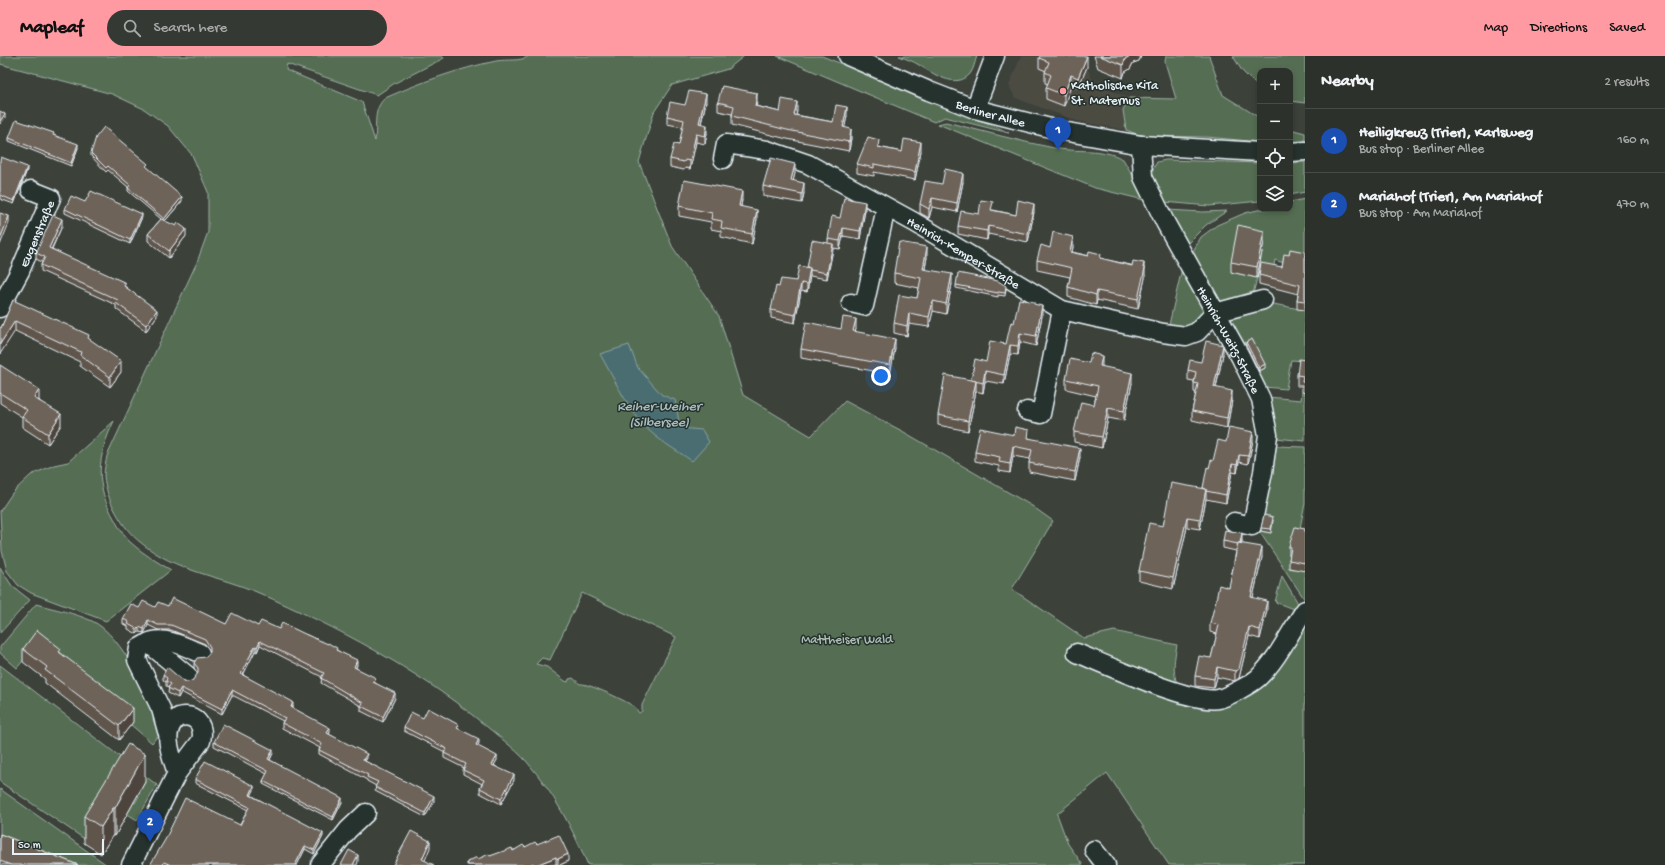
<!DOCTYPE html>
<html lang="en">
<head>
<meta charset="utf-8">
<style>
  :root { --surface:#2d312c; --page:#353934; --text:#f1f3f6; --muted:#a7a9a9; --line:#484c48; --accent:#ff9aa2 }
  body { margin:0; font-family:"Gochi Hand",sans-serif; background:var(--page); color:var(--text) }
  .controls { position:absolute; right:12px; top:12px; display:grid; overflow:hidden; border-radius:8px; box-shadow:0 2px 6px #0003 }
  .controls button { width:36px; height:36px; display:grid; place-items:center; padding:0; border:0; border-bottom:1px solid var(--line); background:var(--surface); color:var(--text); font:20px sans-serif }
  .scale { position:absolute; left:12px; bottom:10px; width:92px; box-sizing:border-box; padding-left:4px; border:2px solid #e8f1f8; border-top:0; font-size:11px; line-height:14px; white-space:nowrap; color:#e8f1f8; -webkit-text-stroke:3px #26332d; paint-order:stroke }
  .you { position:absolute; left:881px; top:320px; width:14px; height:14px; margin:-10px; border:3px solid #fff; border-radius:50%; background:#1a73e8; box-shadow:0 0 0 6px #1a73e833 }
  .badge { display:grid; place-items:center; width:26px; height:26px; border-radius:50%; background:var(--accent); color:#fff; font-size:13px; font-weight:700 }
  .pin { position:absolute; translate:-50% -33px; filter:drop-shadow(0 1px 2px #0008) }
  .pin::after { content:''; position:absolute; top:21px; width:14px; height:12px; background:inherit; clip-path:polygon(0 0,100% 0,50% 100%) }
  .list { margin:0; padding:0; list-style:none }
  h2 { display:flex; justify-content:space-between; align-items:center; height:52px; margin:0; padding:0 16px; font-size:17px }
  h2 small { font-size:13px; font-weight:400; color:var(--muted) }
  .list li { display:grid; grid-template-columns:26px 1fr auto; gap:12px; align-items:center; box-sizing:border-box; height:64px; padding:0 16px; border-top:1px solid var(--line) }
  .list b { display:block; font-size:15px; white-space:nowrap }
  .list p { margin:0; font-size:13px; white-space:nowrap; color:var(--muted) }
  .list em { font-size:13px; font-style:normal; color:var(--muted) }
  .icon { flex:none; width:22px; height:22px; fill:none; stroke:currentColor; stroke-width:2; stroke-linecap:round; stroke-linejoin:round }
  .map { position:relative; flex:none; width:1305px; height:809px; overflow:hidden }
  header { display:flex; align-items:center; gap:24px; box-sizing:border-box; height:56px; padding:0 20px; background:var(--accent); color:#111 }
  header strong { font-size:19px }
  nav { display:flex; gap:22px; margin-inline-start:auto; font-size:14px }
  .search { width:280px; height:36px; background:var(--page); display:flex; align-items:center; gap:10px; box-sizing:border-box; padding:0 14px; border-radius:22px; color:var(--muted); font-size:15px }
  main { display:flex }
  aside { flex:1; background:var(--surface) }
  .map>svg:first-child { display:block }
</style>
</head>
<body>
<header>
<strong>Mapleaf</strong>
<div class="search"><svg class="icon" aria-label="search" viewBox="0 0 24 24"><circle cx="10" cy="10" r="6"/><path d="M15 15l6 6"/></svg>Search here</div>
<nav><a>Map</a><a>Directions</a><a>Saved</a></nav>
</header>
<main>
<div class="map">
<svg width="1305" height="809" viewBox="0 0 1305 809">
  <rect width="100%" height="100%" fill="#3c413a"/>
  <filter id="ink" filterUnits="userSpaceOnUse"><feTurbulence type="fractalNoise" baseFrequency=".025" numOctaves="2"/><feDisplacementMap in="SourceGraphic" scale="8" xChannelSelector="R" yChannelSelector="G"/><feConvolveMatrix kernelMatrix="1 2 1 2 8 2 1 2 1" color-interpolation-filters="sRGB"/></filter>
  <g filter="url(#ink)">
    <path fill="#4b4b43" d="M1021 0H1083L1093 26 1129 42 1123 54 1126 74 1077 65 1015 42 1009 29Z"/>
    <g fill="#556e53" stroke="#9eb0a6" fill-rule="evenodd">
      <path d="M0 0H442L444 2 395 27 377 39 287 8 286 14 362 46 375 85C377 70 372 54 385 42 422 26 457 13 496 5 506 3 521 6 529 0H744L728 13 672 29 654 56 639 106 672 190 719 260 743 339 811 380 845 345 904 376 1032 450 1053 465 1012 533 1084 582 1114 575 1177 589C1171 619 1175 623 1186 650H1205L1283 606 1305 573V809H1169L1107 717 1057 758 1068 788 1083 809H588C572 772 554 737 527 706 514 692 497 679 481 666 415 612 338 572 259 537 218 519 178 517 140 486 122 472 106 443 104 420 104 413 106 406 107 400L197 206 208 176V136L192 99 168 70 144 53 112 38 0 8ZM582 537 676 581 642 649V655L639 657C638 656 637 654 636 652 631 647 586 626 580 628L573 622 569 623 568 626 565 625 547 611 536 608 542 602 550 604Z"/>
      <path d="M777 0H822L997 71 1009 77 945 61 934 66Z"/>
      <path d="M899 0H977C975 5 974 13 970 18 956 34 932 17 919 9 913 5 906 3 899 0Z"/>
      <path d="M1166 0H1209L1223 39 1260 62V86L1207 81 1142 80 1126 74 1123 54 1129 42 1176 43 1165 6Z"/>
      <path d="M1233 0H1305V47L1290 45V15H1260V33L1242 15Z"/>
      <path d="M946 66C982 75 1018 85 1054 92 1077 97 1101 91 1123 103L1148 145 1095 132 938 68Z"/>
      <path d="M1290 73 1305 77V86L1290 87Z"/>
      <path d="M1166 104 1260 107V145L1209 150 1164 146 1150 118 1157 106Z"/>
      <path d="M1305 106V136L1290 139V107Z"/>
      <path d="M1305 143V205L1284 207 1275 204 1272 218 1258 216H1231L1257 222 1252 242 1224 252 1192 197 1201 181 1217 169 1245 157 1262 153H1290V146Z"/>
      <path d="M1167 154 1203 156 1227 155 1206 169 1186 189Z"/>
      <path d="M1183 208 1205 246V258L1188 275 1168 273Z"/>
      <path d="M1268 247 1305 254V305L1291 304 1286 333 1264 331 1256 316 1265 312 1252 287 1243 291 1225 259Z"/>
      <path d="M1302 336 1305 337V385L1276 382 1268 341 1301 344Z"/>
      <path d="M114 365C97 401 94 428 115 464 119 472 124 480 130 486 142 497 157 506 171 514L106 565 31 537 18 529 7 515 2 495 0 455 13 436 31 419 54 409 68 406Z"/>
      <path d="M1275 390 1305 391V447L1300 472 1305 474V544L1259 475 1271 477 1273 464 1262 462Z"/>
      <path d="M0 511 12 530 30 544 0 577Z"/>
      <path d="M1282 520 1302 554 1301 556 1275 546Z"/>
      <path d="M36 548C54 553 75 557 92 565 123 579 151 644 161 675L152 687 37 588 17 612 0 597V591Z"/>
      <path d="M0 609 157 729 137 764 126 757 133 746 135 747 139 740 137 738 86 784 0 726Z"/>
      <path d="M0 733 107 809H44L0 791Z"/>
    </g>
    <path fill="#4a6d70" stroke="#89a2a6" d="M629 289 638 312 662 339 675 344 680 372 702 374 709 386 692 405C675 393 655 383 642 367 625 347 613 321 600 298Z"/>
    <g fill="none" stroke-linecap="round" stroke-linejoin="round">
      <g stroke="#e8f1f8" stroke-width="21">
        <g id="minor">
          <path id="s1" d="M848 0 929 35 975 53 1062 75 1141 89 1260 96"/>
          <path d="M975 53 995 0"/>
          <path id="s2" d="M1141 89 1143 121 1165 166 1240 300 1261 343 1268 379 1263 416 1252 470 1234 466"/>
          <path d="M1290 96 1305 95"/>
          <path id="s3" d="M723 103 726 88 767 94 808 108 914 166 1062 254 1163 277 1186 280 1197 276 1215 257 1263 244"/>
          <path d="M851 247 864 250 886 152"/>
          <path id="s4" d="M0 252 20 215 51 142 31 134"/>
          <path d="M1027 355 1041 358 1062 254"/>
          <path d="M148 587C163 579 186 591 200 597"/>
          <path d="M1077 597C1104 608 1192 648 1218 643 1228 641 1251 628 1258 622 1278 603 1290 576 1305 554"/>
          <path d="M167 675 161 653 137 604 139 592 148 587 188 620"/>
          <path d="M1094 794 1106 809"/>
          <path d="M131 809 177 717 201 685C205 669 195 657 179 661 160 673 171 699 177 717"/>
          <path d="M320 809 348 774 366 757"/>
        </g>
      </g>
      <use href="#minor" stroke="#26332d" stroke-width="18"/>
    </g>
    <g fill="#5f554c" stroke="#e8f1f8">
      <path d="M1094 0H1141L1139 5 1133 7 1130 13 1125 16 1123 22 1098 12Z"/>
      <path d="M1039 2 1087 11 1078 32 1071 30 1064 50 1046 43V32L1048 28 1045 27V16L1046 15 1039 12Z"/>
      <path d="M706 46 701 68 707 77 705 88 696 86 690 113 685 112 684 114 670 111V103L679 89 683 71 667 68V60L685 49Z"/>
      <path d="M718 46H757L756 50 780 56 797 55 796 59 833 66 847 60 844 72 851 82 849 95 787 83 732 69V58L718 55Z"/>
      <path d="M54 79 78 92 71 110 9 85V82Z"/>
      <path d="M879 91 902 96 921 95 915 124 874 116V120L857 117V108Z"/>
      <path d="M91 97 148 112 182 145 165 165 186 180 169 202 148 185V178L161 163 128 135V131L108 114 106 116 91 100Z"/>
      <path d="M0 105 27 114 14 148 0 143Z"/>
      <path d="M795 117 793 125 804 137 802 147 763 140V130Z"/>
      <path d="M963 126 957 156 932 151 929 162 920 157V148L942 128Z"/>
      <path d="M742 144 741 150 757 163 752 188 721 181V175L711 173V166L679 160V150Z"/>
      <path d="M85 146 142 161 130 188 65 157V153Z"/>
      <path d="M865 154 860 183 843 180 840 193 833 192 827 223 810 220 807 236 801 235 795 267 771 262V254L779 231 796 225 828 187V183L840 162Z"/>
      <path d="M993 154 1016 159 1034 156 1028 186 988 178 987 184 958 178V170L979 158Z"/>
      <path d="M62 170 52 193 126 231 157 260 146 275 116 253V249L41 215V209L42 206 36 203V197Z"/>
      <path d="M1264 185 1257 222 1231 216V206Z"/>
      <path d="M1073 191 1072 196 1144 212 1145 222 1138 253 1097 244 1096 249 1068 241V231L1070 221 1037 214V204L1050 192Z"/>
      <path d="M1305 196V254L1297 253V244L1298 238 1259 228V219L1282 211 1289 199Z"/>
      <path d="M927 201 925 213 952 228 946 258 933 255 929 271 909 268 907 280 894 277V267L917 242 919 232 894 227V217Z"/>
      <path d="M956 229 1006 233 1005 240 998 239V241L956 232Z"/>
      <path d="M13 244 121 316 110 331 80 310V306L15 275 1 272Z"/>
      <path d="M1034 249 1042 260 1036 290 1020 286 1018 299 1010 298 1004 328 985 325 983 337 976 335 968 375 938 369V359L971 324 986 306 1006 288Z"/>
      <path d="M841 273H856L855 276 895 293 890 318 801 302V293Z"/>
      <path d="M1246 286 1265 312 1259 315 1246 290Z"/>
      <path d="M1223 298 1216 332 1232 344 1227 372 1192 364V355L1196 337 1194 336V325L1188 324V314L1201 306Z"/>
      <path d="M1305 303V337L1302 336V330H1297V319Z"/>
      <path d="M0 309 39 344 61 369 48 388 22 371V361L0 347Z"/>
      <path d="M1102 311 1132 327 1124 365 1108 362 1102 392 1074 386V376L1094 349 1096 340 1066 333V323Z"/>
      <path d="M1029 382 1080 401 1075 425 1029 416V407L1030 403 1013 400 1010 417 999 415V410L975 405V396Z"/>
      <path d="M1253 384 1248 408 1239 406 1237 417 1232 416 1226 447 1206 443 1200 473 1187 471 1173 533 1139 525V515L1163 470 1203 432 1209 412 1226 386Z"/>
      <path d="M1273 464 1271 477 1261 475V472Z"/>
      <path d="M1305 473V515L1289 512V504L1290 499H1289V490Z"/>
      <path d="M1242 484V487L1262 501 1253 541 1267 554 1260 583 1249 580 1239 622 1235 625 1217 621 1214 632 1195 630V620L1211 602 1217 578 1210 576V567L1229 532 1236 495 1223 492V485Z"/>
      <path d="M168 550 226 568 258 570 279 573 307 579 337 594 357 609 356 612 395 642 383 666 361 655V650L321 627 322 621 260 589 257 596 255 595 243 619 293 650V652L330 676 329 678 367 702 365 705 434 745 425 761 375 735 376 730 367 725V724L319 698V694L320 692 282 672V667L283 665 232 639 222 658 181 636 178 642 168 637 169 631 166 630V626L163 624V619L182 624 187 626 192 625 198 618 194 612V607L206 601 210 596V595L205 588 171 574H158L148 569 144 577 139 576 137 578 128 573V570L123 568V563L139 552Z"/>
      <path d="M23 593 61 597 133 666 119 684 45 627V623L23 606Z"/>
      <path d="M423 662 459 673 479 687 477 690 497 704 494 709 514 724 501 748 480 737V732L482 728 463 718V714L464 712 444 702V697L445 696 404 675V671Z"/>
      <path d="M214 686 273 697 270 704 342 746 333 764 263 728V725L267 718 214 690Z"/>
      <path d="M195 723 254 734 251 739 323 780 314 798 305 793 297 809H150L240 769 248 754 195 727Z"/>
      <path d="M145 726 115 780 113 779 101 798 84 787V760Z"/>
      <path d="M0 778 78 809H0Z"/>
      <path d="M537 788 568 805 560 809H557L556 808 553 809H467V806Z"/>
    </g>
    <g fill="#4d453e" stroke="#e8f1f8">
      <path d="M1087 0V11L1078 32V22Z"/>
      <path d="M1130 0H1141L1139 5 1133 7 1130 13 1125 16 1123 22V9L1125 3Z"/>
      <path d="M1071 19V30L1064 50V39Z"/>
      <path d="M757 37V46L755 59V50Z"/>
      <path d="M706 38V46L699 75V67Z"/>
      <path d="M797 46V55L794 68V59Z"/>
      <path d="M847 51V60L843 80V71Z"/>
      <path d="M5 58V62L0 68V65Z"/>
      <path d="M707 69V77L705 88V80Z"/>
      <path d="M851 73V82L849 95V86Z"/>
      <path d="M696 78V86L690 113V105Z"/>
      <path d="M921 86V95L915 124V116Z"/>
      <path d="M78 88V92L71 110V107Z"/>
      <path d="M795 108V117L791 134V124Z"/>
      <path d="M27 111V114L14 148V145Z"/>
      <path d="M963 117V126L957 156V147Z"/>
      <path d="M804 127V137L802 147V138Z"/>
      <path d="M742 135V144L739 160V150Z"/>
      <path d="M182 141V145L164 166V163Z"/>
      <path d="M932 142V151L929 162V153Z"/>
      <path d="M865 146V154L860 183V175Z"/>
      <path d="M1034 148V156L1028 186V178Z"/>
      <path d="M757 154V163L752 188V178Z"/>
      <path d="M142 158V161L130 188V184Z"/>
      <path d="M9 160V167L0 189V183Z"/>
      <path d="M62 163V170L49 198V192Z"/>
      <path d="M988 170V178L987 184V175Z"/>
      <path d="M843 172V180L840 193V185Z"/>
      <path d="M186 173V180L169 202V195Z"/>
      <path d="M1264 175V185L1257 222V211Z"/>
      <path d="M1073 181V191L1070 205V196Z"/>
      <path d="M833 188V194L827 223V217Z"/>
      <path d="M927 191V201L923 223V213Z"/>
      <path d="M1144 207V216L1145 212V222L1138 253V243Z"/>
      <path d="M810 212V220L807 236V228Z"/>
      <path d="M952 218V228L946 258V248Z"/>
      <path d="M801 227V235L795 267V259Z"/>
      <path d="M1097 235V244L1096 249V239Z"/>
      <path d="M933 245V255L929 271V261Z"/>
      <path d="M1042 250V260L1036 290V280Z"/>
      <path d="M157 254V260L146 275V269Z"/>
      <path d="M909 257V268L907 280V270Z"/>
      <path d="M856 263V273L853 285V275Z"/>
      <path d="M15 265V275L0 298V288Z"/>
      <path d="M1020 277V286L1018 299V290Z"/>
      <path d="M895 283V293L890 318V309Z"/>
      <path d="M1010 289V298L1004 328V319Z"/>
      <path d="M1223 289V298L1214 340V331Z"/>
      <path d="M1102 300V310L1100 321V310Z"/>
      <path d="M121 305V316L110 331V321Z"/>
      <path d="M1265 308V312L1259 315V312Z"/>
      <path d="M985 315V325L983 337V327Z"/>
      <path d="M1132 317V327L1124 365V355Z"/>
      <path d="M976 325V335L968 375V365Z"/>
      <path d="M39 334V344L34 352V342Z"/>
      <path d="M1232 335V344L1227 372V362Z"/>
      <path d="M1108 352V362L1102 392V381Z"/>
      <path d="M61 358V369L48 388V378Z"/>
      <path d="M1253 376V384L1248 408V400Z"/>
      <path d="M1013 390V400L1010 417V408Z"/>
      <path d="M1080 392V401L1075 425V416Z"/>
      <path d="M1239 399V406L1237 417V409Z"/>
      <path d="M1232 408V416L1226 447V439Z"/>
      <path d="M1206 433V443L1200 473V463Z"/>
      <path d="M1187 461V471L1173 533V522Z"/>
      <path d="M1242 477V484L1240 495V489Z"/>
      <path d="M1262 491V501L1251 550V541Z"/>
      <path d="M1267 545V554L1260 583V574Z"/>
      <path d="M148 564V569L144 577V573Z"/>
      <path d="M139 571V576L137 578V573Z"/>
      <path d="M1249 571V580L1239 622 1235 625V615Z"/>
      <path d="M260 585V589L257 596V591Z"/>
      <path d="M255 590V595L241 623V618Z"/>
      <path d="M357 604V609L354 615V611Z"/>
      <path d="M1217 611V621L1214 632V623Z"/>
      <path d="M181 632V636L178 642V637Z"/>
      <path d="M232 634V639L222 658V653Z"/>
      <path d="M395 637V642L383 666V661Z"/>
      <path d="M293 646V650L291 656V651Z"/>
      <path d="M133 652V666L119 684V670Z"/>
      <path d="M330 672V676L327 682V677Z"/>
      <path d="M479 683V687L476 693V689Z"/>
      <path d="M273 694V697L268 707V703Z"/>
      <path d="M145 698V726L115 780V752Z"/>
      <path d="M367 698V702L363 708V704Z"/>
      <path d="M497 700V704L492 713V709Z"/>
      <path d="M514 719V724L501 748V743Z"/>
      <path d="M254 730V734L250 742V739Z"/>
      <path d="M434 740V745L425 761V757Z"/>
      <path d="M342 742V746L333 764V761Z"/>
      <path d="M113 752V779L101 798V771Z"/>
      <path d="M323 777V780L314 798V794Z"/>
      <path d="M430 785V792L423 809 422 803Z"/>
      <path d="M305 790V793L297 809H295Z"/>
      <path d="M568 798V805L560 809H558V803Z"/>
      <path d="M358 799V805L357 809H353Z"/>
      <path d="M556 801V808L553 809H536Z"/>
    </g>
    <g fill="#6e6358" stroke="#e8f1f8">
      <path d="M1040 0H1087L1078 22 1071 19 1064 39 1046 32 1051 19 1045 16 1049 6 1039 2Z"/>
      <path d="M1100 0H1130L1125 3 1123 9Z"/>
      <path d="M722 30 757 37 755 50 780 56 782 43 797 46 794 59 833 66 836 49 847 51 843 71 851 73 849 86 787 74 732 60 734 50 718 46Z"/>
      <path d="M689 35 706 38 699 67 707 69 705 80 696 78 690 105 685 104 684 106 670 103 674 88 679 89 684 64 667 60 670 46 685 49Z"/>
      <path d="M0 55 5 58 0 65Z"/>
      <path d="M16 64 54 77 53 79 78 88 71 107 9 82Z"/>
      <path d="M104 71 148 108 146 110 182 141 164 163 128 132 130 129 108 110 106 112 91 97 96 81Z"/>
      <path d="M868 81 879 84 878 91 902 96 904 83 921 86 915 116 874 108V112L857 108Z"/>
      <path d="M1 101 27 111 14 145 0 139V105Z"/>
      <path d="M771 102 795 108 791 124 804 127 802 138 763 130Z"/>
      <path d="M945 113 963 117 957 147 932 142 929 153 920 148 925 125 942 128Z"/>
      <path d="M684 124 742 135 739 150 757 154 752 178 721 172 722 165 711 163 712 157 679 150Z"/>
      <path d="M91 135 142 158 130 184 65 153 71 140 85 146Z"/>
      <path d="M844 142 865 146 860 175 843 172 840 185 828 183 832 160 840 162Z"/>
      <path d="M981 144 993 146 991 154 1016 159 1018 144 1034 148 1028 178 988 170 987 175 958 170 961 155 979 158Z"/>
      <path d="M0 157 9 160 0 183Z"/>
      <path d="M53 159 62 163 49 192 126 227 124 230 157 254 146 269 116 247 118 244 41 209 45 201 36 197Z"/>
      <path d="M161 163 176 170 178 167 186 173 169 195 148 178Z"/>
      <path d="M1238 169 1264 175 1257 211 1231 206Z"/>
      <path d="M1053 176 1073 181 1070 196 1088 200 1089 195 1101 198 1100 202 1132 210 1133 205 1144 207 1143 212H1145L1138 243 1097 235 1096 239 1068 231 1072 212 1037 204 1041 189 1050 192Z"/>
      <path d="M812 184 833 188 827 217 810 214V212H807Z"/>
      <path d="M899 186 927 191 923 213 952 218 946 248 933 245 929 261 909 257 907 270 894 267 899 239 917 242 921 222 894 217Z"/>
      <path d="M1290 193 1305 196V245L1297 244 1300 229 1259 219 1261 207 1282 211 1284 198 1289 199Z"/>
      <path d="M799 210 810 212 807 228 801 227 795 259 771 254 776 230 779 231 781 223 796 225Z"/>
      <path d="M958 217 998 225 1006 230 1005 237 998 236V237L956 229Z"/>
      <path d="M1019 243 1034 246V248L1042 250 1036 280 1020 277 1018 290 1010 289 1004 319 985 315 983 327 971 324 975 303 986 306 990 285 1006 288 1011 266 1014 267Z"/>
      <path d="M13 244 89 279 88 282 121 305 110 321 80 299 81 296 15 265 0 288V271L1 272Z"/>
      <path d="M843 261 856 263 853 275 895 283 890 309 801 293 806 266 841 273Z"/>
      <path d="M1252 283 1265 308 1259 312 1246 286Z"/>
      <path d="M1206 285 1223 289 1214 331 1232 335 1227 362 1192 355 1198 328 1194 327 1196 316 1188 314 1190 304 1201 306Z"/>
      <path d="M1091 297 1102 300 1100 310 1132 317 1124 355 1108 352 1102 381 1074 376 1081 346 1094 349 1098 330 1066 323 1070 303 1089 307Z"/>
      <path d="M1299 303 1305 304V303V327L1302 326 1303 320 1297 319Z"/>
      <path d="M0 309 39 334 34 342 61 358 48 378 22 361 27 354 0 337Z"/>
      <path d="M945 319 976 325 968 365 938 359Z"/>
      <path d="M1015 371 1029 374 1028 382 1080 392 1075 416 1029 407 1032 394 1013 390 1010 408 999 406 1000 401 975 396 980 372 1014 379Z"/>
      <path d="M1229 371 1253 376 1248 400 1239 399 1237 409 1232 408 1226 439 1206 435V433L1203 432 1207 411 1209 412 1211 404 1213 405 1218 384 1226 386Z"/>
      <path d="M1171 427 1206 433 1200 463 1187 461 1173 522 1139 515 1149 467 1163 470Z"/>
      <path d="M1264 459 1273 461 1271 473 1261 472Z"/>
      <path d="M1295 471 1305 473V507L1289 504 1291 491 1289 490Z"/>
      <path d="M1225 474 1242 477 1240 487H1238V488L1223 485Z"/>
      <path d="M1238 487 1262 491 1251 541 1267 545 1260 574 1249 571 1239 613 1235 615 1217 611 1214 623 1195 620 1199 600 1211 602 1219 569 1210 567 1216 544 1219 529 1229 532Z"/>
      <path d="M172 542 226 568 232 557 258 570 261 565 279 573 282 567 307 579 328 588V587L337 592 336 594 357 604 354 611 376 622 373 626 395 637 383 661 361 650 363 647 321 622 324 617 260 585 257 591 255 590 241 618 293 646 291 651 330 672 327 677 367 698 363 704 434 740 425 757 375 731 378 726 367 721 368 719 319 694 322 688 282 667 285 662 232 634 222 653 181 632 178 637 168 632 171 628 166 625 167 622 163 619 167 611 182 624 187 626 192 625 198 617V612L194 607 197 602 206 601 210 596V591L205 583 171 569H158L148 564 144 573 139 571 137 573 128 568 129 566 123 563 131 548 139 552 143 545 155 551 158 546 168 550Z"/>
      <path d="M37 574 61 593 59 596 133 652 119 670 45 614 47 611 23 593Z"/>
      <path d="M428 652 459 669 457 672 479 683 476 689 497 700 492 709 514 719 501 743 480 732 484 724 463 714 466 708 444 697 447 693 404 671 411 656 423 662Z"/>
      <path d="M223 668 273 694 268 703 342 742 333 761 263 725 268 715 214 686Z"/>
      <path d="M128 688 145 698 115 752H113L101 771 84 760Z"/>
      <path d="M205 705 254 730 250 739 323 777 314 794 305 790 295 809H171L164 806 163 809H150L165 784 185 742 240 769 249 751 195 723Z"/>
      <path d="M411 775 430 785 422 803 434 809H393Z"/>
      <path d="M0 778 78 809H11L0 805Z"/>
      <path d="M559 779 568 798 558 803 556 801 536 809H534L533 807 530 809H468L467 806 477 801 478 803 489 798 490 800 512 792 513 795 523 789 525 791 535 786 537 788Z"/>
      <path d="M349 794 358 799 353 809H341Z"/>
    </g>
  </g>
  <circle fill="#ff9aa2" stroke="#26332d" stroke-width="1.5" cx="1063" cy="35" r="4"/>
  <g text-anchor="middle" stroke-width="3" stroke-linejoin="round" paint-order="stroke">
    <g font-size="13" fill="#e8f1f8" stroke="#26332d" text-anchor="start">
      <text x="1071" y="33">Katholische KiTa<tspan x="1071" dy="15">St. Maternus</tspan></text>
    </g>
    <g font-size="13" fill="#e8f1f8" stroke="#26332d">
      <text dy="5" stroke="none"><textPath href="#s1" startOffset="154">Berliner Allee</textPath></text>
      <text dy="5" stroke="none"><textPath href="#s4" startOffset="83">Eugenstraße</textPath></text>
      <text dy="5" stroke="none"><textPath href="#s3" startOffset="279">Heinrich-Kemper-Straße</textPath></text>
      <text dy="5" stroke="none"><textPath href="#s2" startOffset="216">Heinrich-Weitz-Straße</textPath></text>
    </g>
    <g font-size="13" fill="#adbdb6" stroke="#26332d">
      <text x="847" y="587">Mattheiser Wald</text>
    </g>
    <g font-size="14" font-style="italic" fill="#a9bcc2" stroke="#26332d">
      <text x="659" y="354">Reiher-Weiher<tspan x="659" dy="16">(Silbersee)</tspan></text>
    </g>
  </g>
</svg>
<div class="controls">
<button>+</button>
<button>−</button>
<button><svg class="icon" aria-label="locate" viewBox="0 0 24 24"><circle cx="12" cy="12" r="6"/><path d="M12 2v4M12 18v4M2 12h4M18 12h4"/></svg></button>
<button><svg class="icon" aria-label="layers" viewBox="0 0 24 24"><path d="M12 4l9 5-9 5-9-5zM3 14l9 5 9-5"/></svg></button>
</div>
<div class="scale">50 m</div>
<div class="you"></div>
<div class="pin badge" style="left:1058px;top:94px;background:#1a4fb4">1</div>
<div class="pin badge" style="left:150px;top:786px;background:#1a4fb4">2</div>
</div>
<aside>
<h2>Nearby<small>2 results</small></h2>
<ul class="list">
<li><span class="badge" style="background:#1a4fb4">1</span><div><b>Heiligkreuz (Trier), Karlsweg</b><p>Bus stop · Berliner Allee</p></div><em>160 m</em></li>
<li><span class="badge" style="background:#1a4fb4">2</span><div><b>Mariahof (Trier), Am Mariahof</b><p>Bus stop · Am Mariahof</p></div><em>470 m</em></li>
</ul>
</aside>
</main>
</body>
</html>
